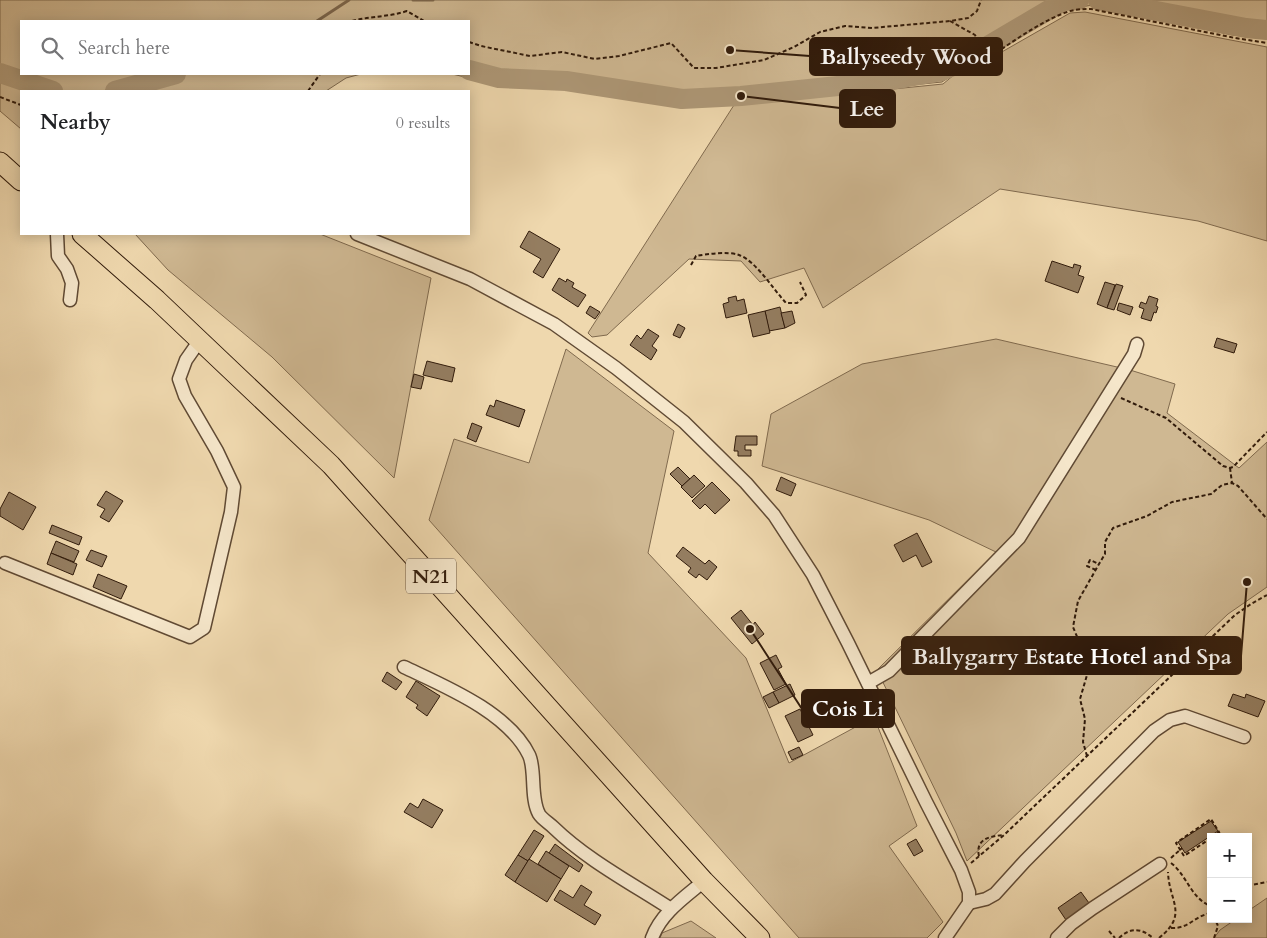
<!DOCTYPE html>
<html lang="en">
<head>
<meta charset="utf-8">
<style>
  :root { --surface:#fff; --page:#f2f2f2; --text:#202124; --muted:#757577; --line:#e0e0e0 }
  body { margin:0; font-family:Cardo,serif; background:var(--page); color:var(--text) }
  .controls { position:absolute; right:15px; bottom:15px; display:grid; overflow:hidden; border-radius:0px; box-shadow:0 2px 12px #0003 }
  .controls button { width:45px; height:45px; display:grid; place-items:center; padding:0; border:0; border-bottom:1px solid var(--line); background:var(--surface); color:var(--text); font:25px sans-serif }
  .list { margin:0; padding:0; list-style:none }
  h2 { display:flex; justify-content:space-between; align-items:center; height:65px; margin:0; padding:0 20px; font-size:21px }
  h2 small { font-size:16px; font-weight:400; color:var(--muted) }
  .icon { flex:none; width:28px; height:28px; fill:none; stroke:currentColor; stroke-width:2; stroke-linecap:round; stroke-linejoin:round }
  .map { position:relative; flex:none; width:1267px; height:938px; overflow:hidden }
  .search { position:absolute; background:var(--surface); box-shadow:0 2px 12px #0003; left:20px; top:20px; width:450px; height:55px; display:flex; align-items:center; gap:12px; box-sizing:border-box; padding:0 18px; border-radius:0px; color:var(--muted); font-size:19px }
  .panel { position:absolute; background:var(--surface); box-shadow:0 2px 12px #0003; left:20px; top:90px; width:450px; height:145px; border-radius:0px }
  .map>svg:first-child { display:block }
</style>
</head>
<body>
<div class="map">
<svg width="1267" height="938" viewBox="0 0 1267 938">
  <rect width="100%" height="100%" fill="#efd8ae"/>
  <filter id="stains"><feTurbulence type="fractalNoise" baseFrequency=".004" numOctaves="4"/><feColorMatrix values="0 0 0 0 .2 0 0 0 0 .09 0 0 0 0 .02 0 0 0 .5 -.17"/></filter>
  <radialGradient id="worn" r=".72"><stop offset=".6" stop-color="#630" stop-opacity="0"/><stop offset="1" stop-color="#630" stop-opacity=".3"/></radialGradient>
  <g fill="#cfb892" stroke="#806a4e">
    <path d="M0 0H1267V39L1232 35 1093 5 1067 9 978 58 983 56 986 61 1070 13 1085 12 1267 47V241L1198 221 1000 189 823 308 804 268 760 282 741 261 689 259 607 335 592 337 588 333 734 105 943 84 961 69 942 82 698 106 572 88 499 85 452 74H469V21H21V74H361L346 78 326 91H21V129L0 111Z"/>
    <path d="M135 234H320L431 278 394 478 272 357 168 270Z"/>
    <path d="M996 339 1130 370 1175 384 1167 413 1239 468 1267 442V587L1228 614 967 861 956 833 877 670 996 552 929 520 762 466 771 414 862 364Z"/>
    <path d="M566 349 674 431 648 553 746 658 789 763 874 717 917 826 889 846 943 922 927 938H799L429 520 454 439 529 463Z"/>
    <path d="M1267 898V938H1214L1220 930 1236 919H1248V911Z"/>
    <path d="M691 921 716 938H660L662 933Z"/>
  </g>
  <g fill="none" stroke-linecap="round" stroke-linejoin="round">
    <g stroke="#7c664c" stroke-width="3">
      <path d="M413 0H433"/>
      <path d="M317 21 349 0"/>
    </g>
    <g stroke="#ae9877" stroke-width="20">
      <path d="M1098 0 1246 28 1267 30"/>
      <path d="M469 70 499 78 566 81 682 99 741 96 886 81 942 71 957 64 1064 1 1079 0"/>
      <path d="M0 73 53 91"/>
      <path d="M115 91 176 74"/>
    </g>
  </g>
  <g fill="#947d60" stroke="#311b0b">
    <path d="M529 231 560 249 543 278 533 272 541 259 520 247Z"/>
    <path d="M1052 261 1073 268 1074 264 1081 266 1078 275 1084 277 1078 293 1045 281Z"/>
    <path d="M559 278 566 282 567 279 574 283 572 287 586 295 578 307 552 290Z"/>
    <path d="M1105 282 1115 285 1107 308 1097 304Z"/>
    <path d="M1116 284 1123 286 1114 310 1107 308Z"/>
    <path d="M736 296 737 301 744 299 747 313 726 318 723 304 729 302 728 298Z"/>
    <path d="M1149 296 1158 299 1156 306 1158 307 1156 313 1154 312 1151 321 1141 318 1144 309 1139 307 1141 302 1146 304Z"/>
    <path d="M1119 303 1133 307 1130 315 1117 310Z"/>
    <path d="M590 306 600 312 595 319 586 313Z"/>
    <path d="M780 307 785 328 769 331 765 311Z"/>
    <path d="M765 311 770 333 753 337 748 315Z"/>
    <path d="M792 311 795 323 785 328 781 313Z"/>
    <path d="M678 324 685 328 680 338 673 335Z"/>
    <path d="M648 329 659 336 652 346 657 350 651 360 630 345 637 335 641 339Z"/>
    <path d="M1217 338 1237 344 1234 353 1214 347Z"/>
    <path d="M427 361 455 368 452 382 423 375Z"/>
    <path d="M414 374 424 377 421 389 411 387Z"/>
    <path d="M496 400 525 410 519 427 486 415 490 405 494 407Z"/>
    <path d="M472 423 482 427 476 442 467 438Z"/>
    <path d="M736 436H757V445H745V450H751V456H738V451H734Z"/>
    <path d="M678 467 690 479 682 486 670 474Z"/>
    <path d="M694 475 705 486 692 498 681 487Z"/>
    <path d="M781 477 796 484 791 496 776 490Z"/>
    <path d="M712 482 730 500 715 514 705 504 700 509 692 501Z"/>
    <path d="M106 491 123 501 109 522 100 517 105 509 97 505Z"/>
    <path d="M9 492 36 507 23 530 0 516V509Z"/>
    <path d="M52 525 82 537 79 545 49 533Z"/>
    <path d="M917 533 932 562 922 567 916 555 903 562 894 545Z"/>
    <path d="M56 541 79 551 74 562 51 553Z"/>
    <path d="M683 547 705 564 709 560 717 567 707 580 699 574 696 578 688 572 691 568 676 556Z"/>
    <path d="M91 550 107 556 102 567 86 560Z"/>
    <path d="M51 553 77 564 73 575 47 564Z"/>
    <path d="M98 574 127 586 121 599 93 587Z"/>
    <path d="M741 610 753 625 755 622 764 634 752 644 731 618Z"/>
    <path d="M776 655 782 667 778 669 786 684 774 690 760 663Z"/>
    <path d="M387 672 402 682 396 690 382 681Z"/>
    <path d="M416 681 440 696 427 716 416 708 418 705 406 697Z"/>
    <path d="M790 684 795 695 779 703 773 692Z"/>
    <path d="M773 692 779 703 769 708 763 697Z"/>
    <path d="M1233 694 1245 698 1246 694 1265 701 1258 717 1228 706Z"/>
    <path d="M800 709 813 735 798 742 785 716Z"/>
    <path d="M799 747 803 755 792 760 788 752Z"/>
    <path d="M423 799 443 810 432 828 404 812 410 803 418 808Z"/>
    <path d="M1211 821 1218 831 1185 853 1178 842Z"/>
    <path d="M534 830 544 836 528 861 518 855Z"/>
    <path d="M916 839 923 851 914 856 907 844Z"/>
    <path d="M555 844 583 865 579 872 549 853Z"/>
    <path d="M546 851 569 866 561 879 538 864Z"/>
    <path d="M518 855 528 861 515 882 505 875Z"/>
    <path d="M529 859 561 879 547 902 515 882Z"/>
    <path d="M581 885 592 892 584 905 601 915 595 925 554 900 560 890 573 898Z"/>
    <path d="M1081 892 1089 903 1066 920 1058 908Z"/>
  </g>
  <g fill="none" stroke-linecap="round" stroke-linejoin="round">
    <g stroke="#604a34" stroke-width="15">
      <g id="minor">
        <path d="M57 234 58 256 67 269 72 283 70 300"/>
        <path d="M357 234 470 279 554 324 616 368 684 422 746 483 774 515 813 575 848 643 926 802 961 870 969 892V903L945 938"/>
        <path d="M5 563 190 637 204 628 231 512 234 487 217 451 185 396 179 379 186 360 200 340"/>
        <path d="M404 667C444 686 508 712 529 755 536 769 530 798 539 814 542 819 549 823 553 827 587 860 631 883 671 909"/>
        <path d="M868 683 889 671 1019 538 1134 354 1137 344"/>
        <path d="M969 903 986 899 995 894 1025 861 1154 731 1170 720 1185 716 1244 737"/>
        <path d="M652 938C661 913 685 897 704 881"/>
        <path d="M1057 938 1071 924 1093 908 1160 864"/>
      </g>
    </g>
    <g stroke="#311b0b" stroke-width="21">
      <g id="highway">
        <path d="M0 162 21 181"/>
        <path d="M82 234 157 300 331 465 704 881 760 938"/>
      </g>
    </g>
    <g stroke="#311b0b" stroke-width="2" stroke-dasharray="4 2.5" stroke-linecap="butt">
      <path d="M352 21C371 16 389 17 407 11L424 21"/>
      <path d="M950 21 975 35 988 58C1013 42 1039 22 1067 12 1075 9 1083 9 1091 9L1235 38 1267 43"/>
      <path d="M469 42 481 46 530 56 562 52 595 59 619 56 671 43 694 68H716L764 60 794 47 820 32 845 26 872 28 950 21 968 18 977 11 981 0"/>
      <path d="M308 91 320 74"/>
      <path d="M0 97 21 105"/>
      <path d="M691 265 696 256C708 254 728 251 739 255 756 261 773 289 786 303H797L806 295 800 282"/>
      <path d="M1121 398 1166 418 1223 466 1230 468 1233 467 1267 432"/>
      <path d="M1230 468 1232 483"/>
      <path d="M1096 570 1087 566 1090 560 1099 564"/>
      <path d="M1087 756 1083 742 1085 719 1080 699 1087 675 1088 663 1073 627 1078 601 1099 564 1105 554V542L1113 528 1147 516 1172 502 1211 494 1222 485 1232 483 1238 486 1267 519"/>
      <path d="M1219 832 1221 837"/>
      <path d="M1211 838 1184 856 1176 843 1211 819 1219 832 1212 837"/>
      <path d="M979 856C975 839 990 836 1004 835"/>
      <path d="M1171 858 1182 848"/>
      <path d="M971 863 1004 835 1235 615 1251 604 1267 595"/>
      <path d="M1171 863C1187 875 1191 899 1211 906"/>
      <path d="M1248 887 1252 885 1267 882"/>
      <path d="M1171 928C1189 929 1194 916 1211 913"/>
      <path d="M1109 931 1115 938"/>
      <path d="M1119 938C1131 927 1141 928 1153 938"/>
      <path d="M1159 938C1189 914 1169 902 1168 872"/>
      <path d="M1214 938 1218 926 1215 919"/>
    </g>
    <use href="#minor" stroke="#f5e6ca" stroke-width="12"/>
    <use href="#highway" stroke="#efd8ae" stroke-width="19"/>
  </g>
  <g text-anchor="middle" stroke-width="4" stroke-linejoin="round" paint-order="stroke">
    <rect fill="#f5e6ca" stroke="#6c5844" stroke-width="1" x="406" y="558.5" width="50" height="35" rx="4"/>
    <g font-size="20" font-weight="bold" fill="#311b0b">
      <text x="431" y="583">N21</text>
    </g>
  </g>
  <path fill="none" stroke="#311b0b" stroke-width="2" d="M730 50L810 56M741 96L840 108M1247 582L1241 656M750 629L802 709"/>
  <g fill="#311b0b" stroke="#f5e6ca" stroke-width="2">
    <circle cx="730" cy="50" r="5"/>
    <circle cx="741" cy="96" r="5"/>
    <circle cx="1247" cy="582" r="5"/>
    <circle cx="750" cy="629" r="5"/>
  </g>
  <g fill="#311b0b" stroke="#311b0b" stroke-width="2">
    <rect x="810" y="38" width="192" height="37" rx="5"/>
    <rect x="840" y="90" width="55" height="37" rx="5"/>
    <rect x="902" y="637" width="339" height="37" rx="5"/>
    <rect x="802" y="690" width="92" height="37" rx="5"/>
  </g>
  <g font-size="22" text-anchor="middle" font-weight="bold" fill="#fff">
    <text x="906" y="64">Ballyseedy Wood</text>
    <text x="867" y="116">Lee</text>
    <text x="1072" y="664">Ballygarry Estate Hotel and Spa</text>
    <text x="848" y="716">Cois Li</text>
  </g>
  <rect width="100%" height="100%" filter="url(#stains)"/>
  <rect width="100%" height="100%" fill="url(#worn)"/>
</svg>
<div class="controls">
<button>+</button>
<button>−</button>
</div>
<div class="search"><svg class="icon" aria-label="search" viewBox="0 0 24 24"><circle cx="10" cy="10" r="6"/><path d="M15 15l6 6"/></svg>Search here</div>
<section class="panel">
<h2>Nearby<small>0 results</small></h2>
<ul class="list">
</ul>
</section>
</div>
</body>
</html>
